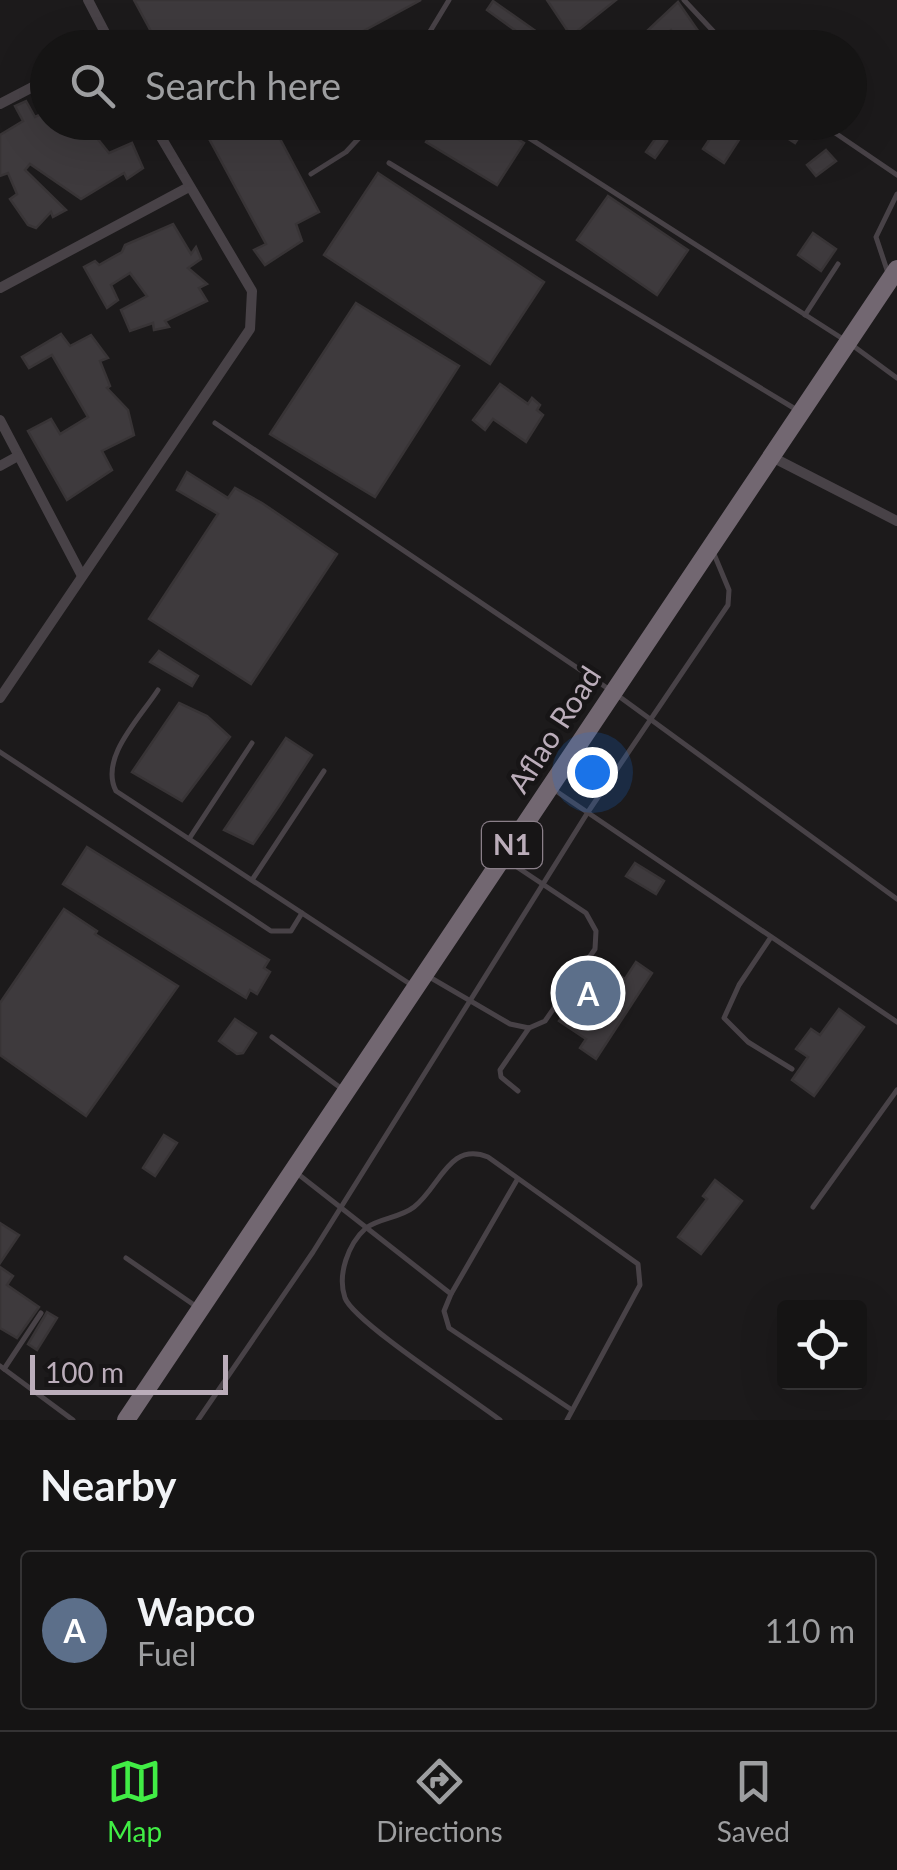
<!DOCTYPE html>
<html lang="en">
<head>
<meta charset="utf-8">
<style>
  :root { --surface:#151414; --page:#222122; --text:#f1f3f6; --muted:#9d9ea0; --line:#343334; --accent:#41ed45 }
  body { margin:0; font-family:Lato,sans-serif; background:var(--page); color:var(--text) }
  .controls { position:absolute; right:30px; bottom:30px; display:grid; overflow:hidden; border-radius:10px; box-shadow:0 10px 40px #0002 }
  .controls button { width:90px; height:90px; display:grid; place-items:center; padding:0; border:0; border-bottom:2px solid var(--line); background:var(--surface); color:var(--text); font:50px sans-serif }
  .scale { position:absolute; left:30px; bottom:25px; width:198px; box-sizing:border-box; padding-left:10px; border:5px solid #bbadba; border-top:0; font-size:28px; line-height:35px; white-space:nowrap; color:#bbadba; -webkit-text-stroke:8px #171516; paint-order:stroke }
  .you { position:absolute; left:592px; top:772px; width:35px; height:35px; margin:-25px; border:8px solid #fff; border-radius:50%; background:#1a73e8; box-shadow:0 0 0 15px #1a73e833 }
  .badge { display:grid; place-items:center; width:65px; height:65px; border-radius:50%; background:var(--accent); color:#fff; font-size:32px; font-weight:700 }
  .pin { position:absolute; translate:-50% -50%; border:5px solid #fff; box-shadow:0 2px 10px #0006 }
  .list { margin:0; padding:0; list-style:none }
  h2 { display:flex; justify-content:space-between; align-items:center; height:130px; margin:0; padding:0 40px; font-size:42px }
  h2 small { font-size:32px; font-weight:400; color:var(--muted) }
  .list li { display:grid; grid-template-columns:65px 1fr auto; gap:30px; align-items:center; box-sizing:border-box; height:160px; margin:0 20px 20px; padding:0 20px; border:2px solid var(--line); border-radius:10px }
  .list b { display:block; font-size:38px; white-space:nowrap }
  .list p { margin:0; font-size:32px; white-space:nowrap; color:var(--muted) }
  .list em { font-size:32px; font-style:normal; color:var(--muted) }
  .icon { flex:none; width:55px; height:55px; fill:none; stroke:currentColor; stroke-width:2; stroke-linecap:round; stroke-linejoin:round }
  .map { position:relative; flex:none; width:897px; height:1420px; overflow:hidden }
  .search { position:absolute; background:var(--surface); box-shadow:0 10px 40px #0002; left:30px; right:30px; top:30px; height:110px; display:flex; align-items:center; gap:25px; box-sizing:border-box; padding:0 35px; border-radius:55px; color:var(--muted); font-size:38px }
  .sheet { height:310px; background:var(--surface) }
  nav { display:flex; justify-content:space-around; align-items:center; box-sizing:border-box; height:140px; border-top:2px solid var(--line); background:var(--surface); font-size:28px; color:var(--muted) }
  nav a { display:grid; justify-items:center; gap:5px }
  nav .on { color:var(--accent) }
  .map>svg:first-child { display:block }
</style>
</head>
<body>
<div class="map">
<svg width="897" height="1420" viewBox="0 0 897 1420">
  <rect width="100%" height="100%" fill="#1c1a1b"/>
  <g fill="#3e3a3d" stroke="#383436" stroke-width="2.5">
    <path d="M134 0H421L332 48H160Z"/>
    <path d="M547 0H616L571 36Z"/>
    <path d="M493 1 540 34 534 44 487 10Z"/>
    <path d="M678 2 710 48H683L671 30 649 48H629Z"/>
    <path d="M26 101 35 117 48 111V122H125L97 138 109 153 132 143 143 168 127 179 124 173 81 199 30 164 25 170 66 210 53 217 51 212 36 228 28 225 10 199 17 194 8 173 0 176V135L23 121 15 106Z"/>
    <path d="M200 122H271L319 212 296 224 302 241 265 265 254 250 266 244Z"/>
    <path d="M438 122H490L524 143 497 185 426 142Z"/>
    <path d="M721 122H737L746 129 724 163 703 149Z"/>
    <path d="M793 124 803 131 795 143 784 136Z"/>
    <path d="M658 135 667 141 655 158 646 152Z"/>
    <path d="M826 150 836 161 816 176 807 165Z"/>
    <path d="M378 173 544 282 490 364 324 255Z"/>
    <path d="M608 196 688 250 657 295 577 240Z"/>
    <path d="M173 224 191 254 196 247 201 259 188 268 207 284 199 288 207 301 165 321 169 327 154 330 153 323 130 331 121 310 147 296 130 273 111 285 118 300 107 308 84 267 95 261 99 265 122 252 125 245Z"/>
    <path d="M813 233 836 249 821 271 798 255Z"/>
    <path d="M356 303 459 366 375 497 270 434Z"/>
    <path d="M61 334 70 346 91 335 108 358 100 361 110 386 107 388 128 410 134 435 102 451 112 470 67 500 28 431 51 419 60 434 88 417 52 355 29 368 22 357Z"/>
    <path d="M500 384 528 404 532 398 540 405 537 410 543 415 526 442 493 419 485 430 473 420Z"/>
    <path d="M187 472 228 498 235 488 262 503 337 554 251 684 149 619 218 514 177 490Z"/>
    <path d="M159 651 198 676 192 686 150 662Z"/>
    <path d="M179 703 207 716 230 737 182 801 132 772Z"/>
    <path d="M286 738 312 755 279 806 253 844 224 830Z"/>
    <path d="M87 847 269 960 264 968 270 972 257 994 250 990 246 998 63 884Z"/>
    <path d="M635 863 664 881 656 894 626 876Z"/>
    <path d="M64 909 97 931 95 934 178 986 86 1116 0 1055V1003Z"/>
    <path d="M600 962 625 979 636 962 652 973 596 1059 580 1048 586 1039 559 1021Z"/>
    <path d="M839 1009 864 1027 814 1096 792 1080 808 1057 796 1049 811 1029 820 1035Z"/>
    <path d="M235 1019 256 1033 243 1053 237 1054 219 1041Z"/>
    <path d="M164 1135 177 1143 155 1176 143 1168Z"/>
    <path d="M715 1180 742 1201 701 1254 678 1237 707 1199 703 1196Z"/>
    <path d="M0 1223 19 1235 0 1263Z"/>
    <path d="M0 1267 13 1276 7 1285 39 1307 17 1338 0 1328Z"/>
    <path d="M47 1312 57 1318 37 1350 28 1344Z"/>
  </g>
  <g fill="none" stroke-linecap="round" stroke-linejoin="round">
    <g stroke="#484247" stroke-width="5">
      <path d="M684 0 729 48"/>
      <path d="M420 48 449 0"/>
      <path d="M504 122 843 339"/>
      <path d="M819 122 897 175"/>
      <path d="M389 163 797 410"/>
      <path d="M311 174 346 152 374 122"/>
      <path d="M888 273 876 237 897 194"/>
      <path d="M805 315 838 264"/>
      <path d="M852 345 897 378"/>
      <path d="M215 423 613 692 897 899"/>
      <path d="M158 690C140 718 99 758 116 791L413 986"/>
      <path d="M0 752 271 931H291L302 913"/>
      <path d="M553 789 897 1022"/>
      <path d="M189 839 252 743"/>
      <path d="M252 880 324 771"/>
      <path d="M771 937 739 985 724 1018 748 1042 792 1069"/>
      <path d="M426 975 510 1024 529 1028 545 1021 595 949 596 931 586 913 508 861"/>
      <path d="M272 1037 342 1089"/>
      <path d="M518 1091 501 1077 500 1070 529 1028"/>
      <path d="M298 1174 451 1294 517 1180"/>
      <path d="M813 1207 897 1090"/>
      <path d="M126 1258 197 1307"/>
      <path d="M451 1294 444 1311 449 1328 572 1410"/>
      <path d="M0 1366 73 1420"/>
      <path d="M4 1369 41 1313"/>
      <path d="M198 1420 313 1252 588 812 728 605 729 590 714 554"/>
      <path d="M500 1420C473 1399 354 1322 345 1298 337 1275 348 1244 366 1228 379 1218 400 1218 414 1207 440 1187 449 1141 488 1157L638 1264 640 1285 567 1420"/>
    </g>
    <g stroke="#484247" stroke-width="10">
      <path d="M88 0 113 48"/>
      <path d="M0 104 48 79"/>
      <path d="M0 288 187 188"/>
      <path d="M0 420 82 576"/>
      <path d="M772 457 897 521"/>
      <path d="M0 466 18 456"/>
      <path d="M0 698 250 329 252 291 152 122"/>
    </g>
    <path stroke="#726771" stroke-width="18" d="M126 1420 897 269"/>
  </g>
  <g text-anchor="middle" stroke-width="9" stroke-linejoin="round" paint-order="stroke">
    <rect fill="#171516" stroke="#8a7f89" stroke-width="2.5" x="482" y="822" width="60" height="46" rx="8"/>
    <g font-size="28" font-weight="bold" fill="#bbadba">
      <text x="512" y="855">N1</text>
    </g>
    <g font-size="30" fill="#bbadba" stroke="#171516">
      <text transform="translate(555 730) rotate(-57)" y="10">Aflao Road</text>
    </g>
  </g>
</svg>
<div class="controls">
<button><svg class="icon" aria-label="locate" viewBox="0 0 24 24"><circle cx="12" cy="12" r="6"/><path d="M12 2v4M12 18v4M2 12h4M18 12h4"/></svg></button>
</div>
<div class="scale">100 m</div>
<div class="you"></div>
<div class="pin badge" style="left:588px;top:993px;background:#5c6f8a">A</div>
<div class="search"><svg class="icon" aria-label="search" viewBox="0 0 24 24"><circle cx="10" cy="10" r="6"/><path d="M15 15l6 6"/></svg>Search here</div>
</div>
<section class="sheet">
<h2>Nearby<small></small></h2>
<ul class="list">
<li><span class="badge" style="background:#5c6f8a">A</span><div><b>Wapco</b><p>Fuel</p></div><em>110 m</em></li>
</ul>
</section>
<nav>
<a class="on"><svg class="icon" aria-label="map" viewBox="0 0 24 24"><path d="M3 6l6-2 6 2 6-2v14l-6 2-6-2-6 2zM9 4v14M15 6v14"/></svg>Map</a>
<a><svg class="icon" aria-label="directions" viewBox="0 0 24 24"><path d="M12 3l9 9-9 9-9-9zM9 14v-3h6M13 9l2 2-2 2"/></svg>Directions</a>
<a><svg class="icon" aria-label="saved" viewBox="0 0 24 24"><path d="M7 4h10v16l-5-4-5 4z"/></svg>Saved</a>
</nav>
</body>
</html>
